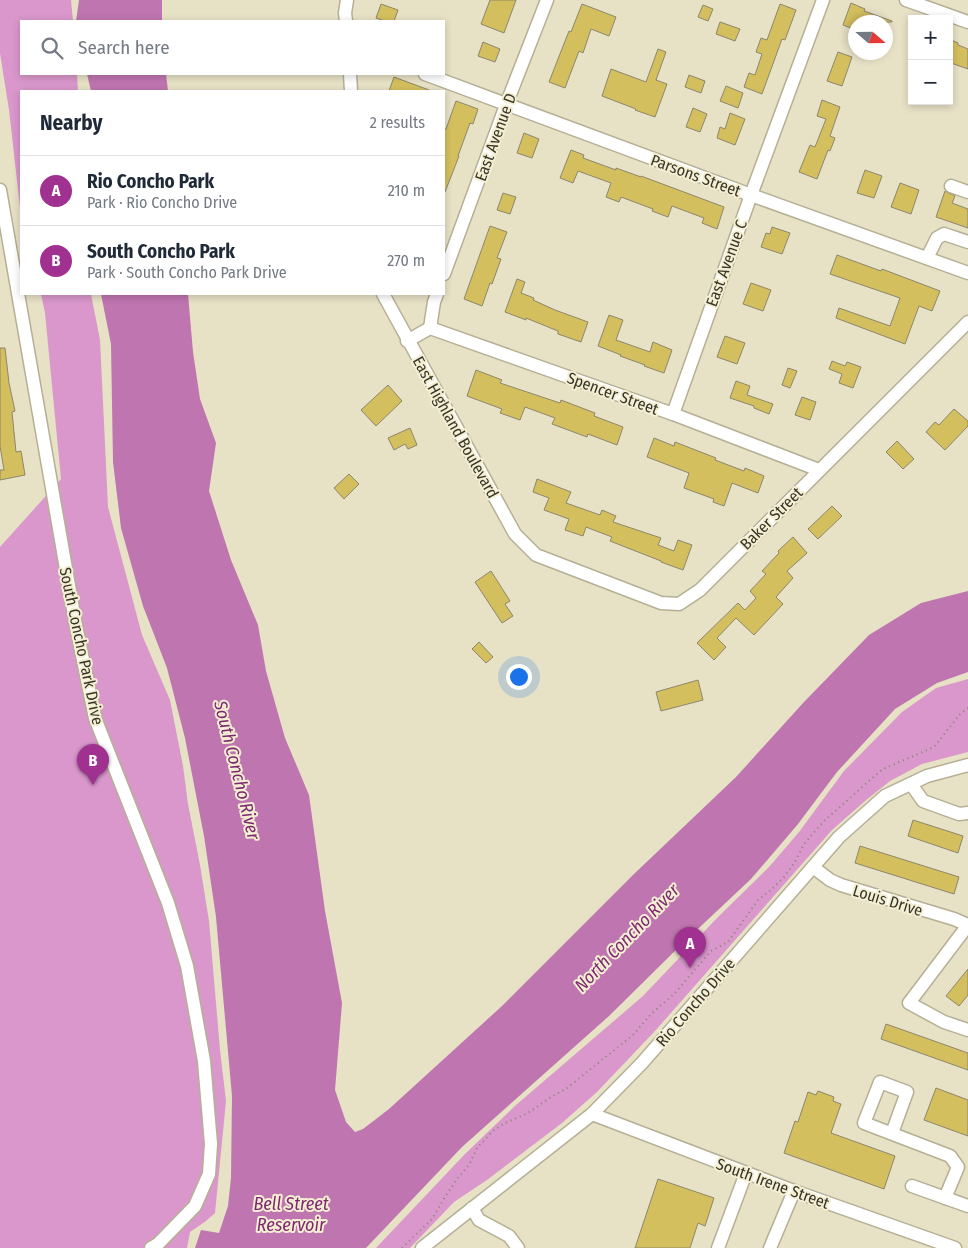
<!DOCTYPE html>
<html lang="en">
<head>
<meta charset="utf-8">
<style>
  :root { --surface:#fff; --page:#f2f2f3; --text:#1f2937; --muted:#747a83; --line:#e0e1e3; --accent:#a03190 }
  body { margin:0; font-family:"Fira Sans Condensed",sans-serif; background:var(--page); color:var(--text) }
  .controls { position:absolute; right:15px; top:15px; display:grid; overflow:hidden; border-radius:0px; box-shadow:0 2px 8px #0003 }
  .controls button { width:45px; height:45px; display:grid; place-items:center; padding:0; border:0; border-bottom:1px solid var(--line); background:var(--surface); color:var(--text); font:25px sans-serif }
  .compass { position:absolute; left:848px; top:15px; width:45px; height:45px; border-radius:50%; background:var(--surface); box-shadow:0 2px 8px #0003; rotate:110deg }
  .you { position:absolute; left:518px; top:676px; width:18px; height:18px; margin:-12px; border:4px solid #fff; border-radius:50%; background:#1a73e8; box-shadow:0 0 0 8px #1a73e833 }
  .badge { display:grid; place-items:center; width:32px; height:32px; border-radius:50%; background:var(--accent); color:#fff; font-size:16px; font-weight:700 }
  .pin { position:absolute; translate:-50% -41px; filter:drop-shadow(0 1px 2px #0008) }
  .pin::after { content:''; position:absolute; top:26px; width:18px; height:15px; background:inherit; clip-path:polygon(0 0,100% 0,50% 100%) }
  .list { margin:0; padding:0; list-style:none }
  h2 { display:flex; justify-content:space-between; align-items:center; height:65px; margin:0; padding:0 20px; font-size:21px }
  h2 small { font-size:16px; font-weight:400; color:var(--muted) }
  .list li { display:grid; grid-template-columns:32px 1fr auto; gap:15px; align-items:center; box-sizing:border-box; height:70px; padding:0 20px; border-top:1px solid var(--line) }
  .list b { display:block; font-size:19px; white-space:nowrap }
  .list p { margin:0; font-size:16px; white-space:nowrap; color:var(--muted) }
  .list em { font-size:16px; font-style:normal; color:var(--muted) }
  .icon { flex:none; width:28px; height:28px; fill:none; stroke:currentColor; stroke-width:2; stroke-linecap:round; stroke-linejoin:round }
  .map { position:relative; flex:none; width:968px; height:1248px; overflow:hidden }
  .search { position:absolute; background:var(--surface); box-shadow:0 2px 8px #0003; left:20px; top:20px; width:425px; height:55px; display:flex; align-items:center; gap:12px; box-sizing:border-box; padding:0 18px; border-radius:0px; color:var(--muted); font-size:19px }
  .panel { position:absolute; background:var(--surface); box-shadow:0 2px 8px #0003; left:20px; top:90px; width:425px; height:205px; border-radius:0px }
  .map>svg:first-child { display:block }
</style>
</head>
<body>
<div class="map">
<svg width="968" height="1248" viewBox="0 0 968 1248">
  <rect width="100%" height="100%" fill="#e7e1c6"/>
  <g fill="#d997cb">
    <path d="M0 0H71L73 21H21V74H77L78 91H21V216L9 110 0 53Z"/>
    <path d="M41 294H91L100 340 108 507 142 635 170 700 183 766 188 804 200 865 209 921 220 1050 226 1101 215 1213 206 1221 190 1232 187 1248H0V547L61 479 45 313Z"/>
    <path d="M968 679V752L922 764 890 781 865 801 832 830 655 1031 597 1092 562 1123 487 1180 454 1202 410 1248H376L464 1155 516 1105 643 996 717 918 769 867 799 832 844 771 902 712 936 688Z"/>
  </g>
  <g fill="#bf75b0">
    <path d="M79 0H162V21H76Z"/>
    <path d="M87 74H166L168 91H91Z"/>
    <path d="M101 294H188L193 352 200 399 216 443 209 491 231 560 258 625 266 671 285 738 309 795 325 911 342 1003 335 1090 346 1122 355 1132 363 1129 389 1109 502 1006 634 874 736 777 804 702 869 635 921 603 968 591V672L937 683 895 709 837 772 798 824 751 879 684 942 609 1016 462 1147 366 1248H195L201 1230 219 1233 228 1206 231 1178 232 1096 216 917 204 836 185 738 167 668 143 606 121 528 113 462 111 344Z"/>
  </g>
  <g fill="#d4bf5e" stroke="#8c866d">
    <path d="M490 0H516L504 33 481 24Z"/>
    <path d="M851 3 865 9 864 11 892 21V22H856V30L843 25Z"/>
    <path d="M381 4 398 10 394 21H385L376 18Z"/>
    <path d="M582 4 616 17 609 36 591 29 583 53 579 51 565 88 549 82 569 31 571 32Z"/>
    <path d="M780 4 796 10 785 40 782 39 762 94 744 87 749 73 755 75 762 54 756 52 761 38 767 40Z"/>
    <path d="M703 5 713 9 708 21 698 17Z"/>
    <path d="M720 22 740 29 735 41 716 34Z"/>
    <path d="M949 39 958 43V45L968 49V69L951 63 950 65H949Z"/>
    <path d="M483 42 500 49 495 62 478 56Z"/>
    <path d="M658 49 666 52 656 80 667 84 655 117 635 110 636 109 602 96 611 69 646 82Z"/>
    <path d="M838 52 852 57 842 86 827 81Z"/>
    <path d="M689 75 705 81 701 93 685 87Z"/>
    <path d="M394 77 429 90V91H389Z"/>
    <path d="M726 86 743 93 738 108 720 101Z"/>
    <path d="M822 100 840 107 830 136 835 138 830 151 828 150 817 179 799 172 810 145 815 147 826 119 817 116Z"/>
    <path d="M456 101 478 109 473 124 470 123 458 156H459L445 192 444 191V129H446Z"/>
    <path d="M693 108 707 114 700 132 686 127Z"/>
    <path d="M730 113 745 119 735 145 717 138 720 127 725 129Z"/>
    <path d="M524 133 539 139 532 158 517 153Z"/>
    <path d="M571 150 584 155 583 158 616 170V168L641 177V176L724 207 717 229 702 223 704 218 672 206 668 217 652 211 653 209 621 197 619 202 606 197 611 183 578 171 573 183 560 178Z"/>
    <path d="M865 170 882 176 874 198 857 193Z"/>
    <path d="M900 183 919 190 911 214 891 207Z"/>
    <path d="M945 191 955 196 952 203 968 209V228L936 217Z"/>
    <path d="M503 193 516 197 510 214 497 210Z"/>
    <path d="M490 226 507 232 497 258 501 259 492 284 490 283 482 306 464 299Z"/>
    <path d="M772 227 790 233 782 254 761 247 766 233 770 234Z"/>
    <path d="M837 255 881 271 882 269 940 291 932 311 919 306 905 344 836 318 839 308 890 326 900 298 830 274Z"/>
    <path d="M517 279 525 282 521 293 534 298 533 300 555 310 588 322 581 342 558 334V331L526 318V320L505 312Z"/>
    <path d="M751 283 771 290 763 311 743 304Z"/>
    <path d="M609 315 623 320 616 340 650 352 653 342 672 350 664 373 644 366 645 365 620 356 621 355 598 346Z"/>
    <path d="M725 336 745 343 737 364 717 357Z"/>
    <path d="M0 348H5L9 383 15 411 12 412 16 452 21 451 25 475 0 480V470H4L0 446Z"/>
    <path d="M832 361 845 366 847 362 861 367 853 388 839 383 842 374 829 369Z"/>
    <path d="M788 368 797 371 790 388 782 385Z"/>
    <path d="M476 370 502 380 500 383 560 403 561 400 595 413 594 416 623 427 617 445 588 434 587 437 552 424 555 418 525 407 520 420 500 413 502 409 467 396Z"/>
    <path d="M736 381 750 386 747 395 773 404 769 414 754 408V406L730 398Z"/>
    <path d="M388 385 402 401 376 426 361 410Z"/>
    <path d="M802 397 816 402 810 420 795 415Z"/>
    <path d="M954 409 968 421V426L945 450 926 432 935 422 939 425Z"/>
    <path d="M410 428 417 445 408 449 405 444 394 450 388 438Z"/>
    <path d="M654 438 674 446 675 442 716 458 715 460 744 471 745 468 764 476 758 493 732 483 724 506 713 502 714 499 684 488 689 473 647 457Z"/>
    <path d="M897 441 914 459 903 469 886 452Z"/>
    <path d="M349 474 359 484 344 499 334 488Z"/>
    <path d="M537 479 571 492 566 503 600 515 602 510 616 516 613 522 661 538 658 545 674 551 678 540 692 545 683 570 661 562V561L610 541 612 537 586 527 583 536 565 530 569 519 544 510 549 498 533 492Z"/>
    <path d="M832 506 842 516 818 539 808 529Z"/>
    <path d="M793 537 807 553 787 571 793 578 776 597 783 604 754 635 736 618 717 638 726 647 714 660 697 643 738 603 745 610 756 598 750 591 766 574 762 571 779 553 778 551Z"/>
    <path d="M491 571 510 601 505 604 513 616 502 623 475 582Z"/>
    <path d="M479 642 493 657 486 663 472 649Z"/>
    <path d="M698 680 703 700 661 711 656 692Z"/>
    <path d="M913 820 963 836 958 853 908 836Z"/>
    <path d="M860 846 959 877 954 894 855 863Z"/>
    <path d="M968 969V995L959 1006 946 996Z"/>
    <path d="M886 1024 968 1053V1070L881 1039Z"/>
    <path d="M936 1088 968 1100V1136L924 1120Z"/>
    <path d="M818 1091 834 1097 833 1101 841 1104 831 1133 895 1156 884 1189 784 1153 795 1121 798 1122 808 1092 816 1095Z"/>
    <path d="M658 1179 714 1198 705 1226 698 1223 690 1248H635Z"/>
  </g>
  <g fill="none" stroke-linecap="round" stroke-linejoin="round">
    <g stroke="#b5b095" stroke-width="15">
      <g id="minor">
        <path d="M906 0 968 22"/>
        <path d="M346 21 345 13 347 0"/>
        <path d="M350 74 351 91"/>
        <path d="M425 74 751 195 968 273"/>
        <path d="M951 186 968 192"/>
        <path d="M0 190 76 626 95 718 168 903 187 966 204 1061 211 1144 209 1174 195 1206 158 1244 151 1248"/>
        <path d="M927 258 937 238 944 234 968 242"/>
        <path d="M444 274 506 105 547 0"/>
        <path d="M383 294 515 534 536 555 661 603 679 604 700 590 968 322"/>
        <path d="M430 328 434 302 437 294"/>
        <path d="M407 341 430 328 673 414 819 470"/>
        <path d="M673 414 751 195 823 0"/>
        <path d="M911 784 923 801 959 814 968 813"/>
        <path d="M813 867 830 880 841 885 954 919 968 925"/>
        <path d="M968 925 909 1003 944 1022 968 1030"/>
        <path d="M592 1114 794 1191 955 1248"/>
        <path d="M892 1133 907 1092 880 1082 864 1123 950 1156 958 1167 945 1198"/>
        <path d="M912 1186 968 1206"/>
        <path d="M472 1208 479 1220 509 1236 518 1248"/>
        <path d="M422 1248 592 1114 642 1063 839 837 885 796 927 776 968 765"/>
        <path d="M718 1248 746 1173"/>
        <path d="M770 1248 794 1191"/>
      </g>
    </g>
    <path stroke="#878370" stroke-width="2" stroke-dasharray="1 4" stroke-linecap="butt" d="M402 1248 432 1219 445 1197 457 1179 469 1165 477 1148 493 1131 503 1124 528 1113 548 1099 567 1088 633 1035 652 1013 674 994 711 951 728 942 758 900 771 890 784 877 795 862 804 844 823 822 870 780 883 769 934 747 961 713 968 708"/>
    <use href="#minor" stroke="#fff" stroke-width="12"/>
  </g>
  <g text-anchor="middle" stroke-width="4" stroke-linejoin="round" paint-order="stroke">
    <g font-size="16" fill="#363429" stroke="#f4efd2">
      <text transform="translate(495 137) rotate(-70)" y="6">East Avenue D</text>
      <text transform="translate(696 175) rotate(20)" y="6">Parsons Street</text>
      <text transform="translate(726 263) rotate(-70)" y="6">East Avenue C</text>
      <text transform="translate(613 393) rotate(20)" y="6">Spencer Street</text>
      <text transform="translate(456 427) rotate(61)" y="6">East Highland Boulevard</text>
      <text transform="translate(771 518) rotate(-45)" y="6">Baker Street</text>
      <text transform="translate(82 646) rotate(78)" y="6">South Concho Park Drive</text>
      <text transform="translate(888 900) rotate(17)" y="6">Louis Drive</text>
      <text transform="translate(695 1002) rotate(-49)" y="6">Rio Concho Drive</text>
      <text transform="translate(773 1183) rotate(20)" y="6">South Irene Street</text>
    </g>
    <g font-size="18" font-style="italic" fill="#7e2671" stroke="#f4efd2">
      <text transform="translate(237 770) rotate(76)" y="6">South Concho River</text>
      <text transform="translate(627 938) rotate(-46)" y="6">North Concho River</text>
      <text x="291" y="1210">Bell Street<tspan x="291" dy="21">Reservoir</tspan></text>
    </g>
  </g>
</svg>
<div class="controls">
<button>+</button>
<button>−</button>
</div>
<svg class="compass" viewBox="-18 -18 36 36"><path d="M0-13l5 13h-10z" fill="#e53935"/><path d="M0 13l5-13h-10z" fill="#747a83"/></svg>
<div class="you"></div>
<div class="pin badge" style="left:690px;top:968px">A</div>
<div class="pin badge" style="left:93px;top:785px">B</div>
<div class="search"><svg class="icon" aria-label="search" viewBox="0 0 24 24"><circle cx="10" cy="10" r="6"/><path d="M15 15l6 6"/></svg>Search here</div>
<section class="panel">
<h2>Nearby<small>2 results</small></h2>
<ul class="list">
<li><span class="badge">A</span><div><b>Rio Concho Park</b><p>Park · Rio Concho Drive</p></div><em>210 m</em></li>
<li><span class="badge">B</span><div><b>South Concho Park</b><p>Park · South Concho Park Drive</p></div><em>270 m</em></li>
</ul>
</section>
</div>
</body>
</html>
